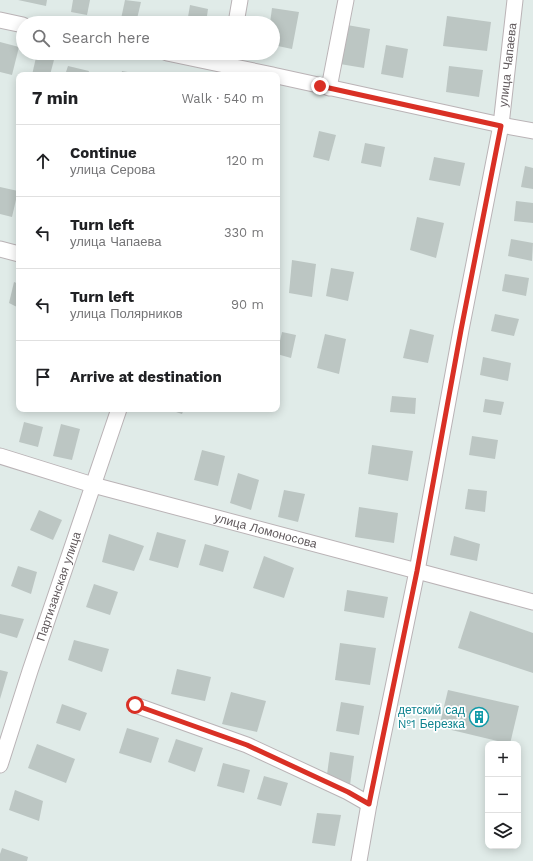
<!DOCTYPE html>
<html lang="en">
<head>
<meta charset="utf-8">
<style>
  :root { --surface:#fff; --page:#f6f6f6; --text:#202124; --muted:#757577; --line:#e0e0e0 }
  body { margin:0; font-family:"Work Sans",sans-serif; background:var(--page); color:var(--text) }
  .controls { position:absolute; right:12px; bottom:12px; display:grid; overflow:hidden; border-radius:8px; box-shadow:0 2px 10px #0003 }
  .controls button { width:36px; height:36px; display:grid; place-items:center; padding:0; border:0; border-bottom:1px solid var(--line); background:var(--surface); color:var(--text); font:20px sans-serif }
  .stop { position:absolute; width:12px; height:12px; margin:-9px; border:3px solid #d93025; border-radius:50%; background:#fff }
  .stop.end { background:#d93025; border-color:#fff; box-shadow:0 1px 4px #0008 }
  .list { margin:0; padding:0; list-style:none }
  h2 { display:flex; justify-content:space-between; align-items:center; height:52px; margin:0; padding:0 16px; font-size:17px }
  h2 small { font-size:13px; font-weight:400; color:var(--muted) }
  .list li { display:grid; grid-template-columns:26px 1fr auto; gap:12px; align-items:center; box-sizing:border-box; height:72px; padding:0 16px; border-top:1px solid var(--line) }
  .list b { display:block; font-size:15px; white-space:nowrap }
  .list p { margin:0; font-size:13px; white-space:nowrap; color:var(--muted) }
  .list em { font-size:13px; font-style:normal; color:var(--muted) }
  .icon { flex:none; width:22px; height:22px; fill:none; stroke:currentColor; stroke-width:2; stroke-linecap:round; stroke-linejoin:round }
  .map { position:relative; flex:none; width:533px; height:861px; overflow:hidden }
  .search { position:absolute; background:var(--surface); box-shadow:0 2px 10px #0003; left:16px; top:16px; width:264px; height:44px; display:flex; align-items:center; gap:10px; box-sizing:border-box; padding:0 14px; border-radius:22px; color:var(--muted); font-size:15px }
  .panel { position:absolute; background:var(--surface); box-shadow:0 2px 10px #0003; left:16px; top:72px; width:264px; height:340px; border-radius:8px }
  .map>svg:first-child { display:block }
</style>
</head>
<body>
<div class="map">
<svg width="533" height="861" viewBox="0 0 533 861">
  <rect width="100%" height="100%" fill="#e0ebe8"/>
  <g fill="#bcc6c3">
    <path d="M18 0H47L46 6Z"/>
    <path d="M73 0H90L87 15 71 12Z"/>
    <path d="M125 0 141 2 136 23 121 19Z"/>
    <path d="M190 5 208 9 206 23H187Z"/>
    <path d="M272 8 299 12 292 49 273 45V23H270Z"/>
    <path d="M447 16 491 22 487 51 443 46Z"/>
    <path d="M347 25 370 29 364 68 340 64Z"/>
    <path d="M0 42 19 47 12 75 0 72Z"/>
    <path d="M386 45 408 49 403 78 381 74Z"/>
    <path d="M37 53 55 56 50 75H32Z"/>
    <path d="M68 66 89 71 88 75H65Z"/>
    <path d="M449 66 483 70 479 97 446 92Z"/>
    <path d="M122 71 139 74V75H121Z"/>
    <path d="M319 131 336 135 329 161 313 157Z"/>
    <path d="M365 143 385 147 381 167 361 163Z"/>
    <path d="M434 157 465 163 460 186 429 180Z"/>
    <path d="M525 166 533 168V189L521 187Z"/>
    <path d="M0 187 18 191 12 217 0 214Z"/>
    <path d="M516 201 533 203V223L514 221Z"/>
    <path d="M417 217 444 223 436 258 410 250Z"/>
    <path d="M511 239 533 243 532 261 508 256Z"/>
    <path d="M292 260 316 264 312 297 289 293Z"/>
    <path d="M331 268 354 272 348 301 326 296Z"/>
    <path d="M505 274 529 278 526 296 502 291Z"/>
    <path d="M14 282 19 284V308L9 303Z"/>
    <path d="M495 314 519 319 514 336 491 331Z"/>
    <path d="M410 329 434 335 428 363 403 358Z"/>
    <path d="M282 332 296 335 291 358 277 354Z"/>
    <path d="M325 334 346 339 339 374 317 368Z"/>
    <path d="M483 357 511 363 508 381 480 375Z"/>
    <path d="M392 396 416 398 415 414 390 412Z"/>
    <path d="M485 399 504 402 501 415 483 412Z"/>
    <path d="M167 409H184L182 414Z"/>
    <path d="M24 422 43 427 38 447 19 442Z"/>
    <path d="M61 424 80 429 72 460 53 456Z"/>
    <path d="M472 436 498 440 495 459 469 455Z"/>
    <path d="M372 445 413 451 408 481 368 474Z"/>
    <path d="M202 450 225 456 218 486 194 480Z"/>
    <path d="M238 473 259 480 251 510 230 503Z"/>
    <path d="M468 489 487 491 485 512 465 509Z"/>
    <path d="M284 490 305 494 298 522 278 517Z"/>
    <path d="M359 507 398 513 394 543 355 537Z"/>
    <path d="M39 510 62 520 53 540 30 530Z"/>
    <path d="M157 532 186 540 178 568 149 560Z"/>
    <path d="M109 534 144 546 134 571 102 562Z"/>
    <path d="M454 536 480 544 477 561 450 555Z"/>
    <path d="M205 544 229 551 223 572 199 565Z"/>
    <path d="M264 556 294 568 284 598 253 588Z"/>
    <path d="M18 566 37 572 31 594 11 586Z"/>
    <path d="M94 584 118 592 110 615 86 607Z"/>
    <path d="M347 590 388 597 384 618 344 611Z"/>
    <path d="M470 611 533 633V673L458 648Z"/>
    <path d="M0 614 24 619 17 638 0 633Z"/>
    <path d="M74 640 109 649 102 672 68 660Z"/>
    <path d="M340 643 376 648 370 685 335 680Z"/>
    <path d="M177 669 211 677 205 701 171 694Z"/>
    <path d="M0 670 8 672 0 699Z"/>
    <path d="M448 690 519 706 510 744 439 727Z"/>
    <path d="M231 692 266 701 257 732 222 724Z"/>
    <path d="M341 702 364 706 359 735 336 731Z"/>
    <path d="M62 704 87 713 80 731 56 723Z"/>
    <path d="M127 728 159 738 151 763 119 753Z"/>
    <path d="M176 739 203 748 195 772 168 762Z"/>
    <path d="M37 744 75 759 66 783 28 768Z"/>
    <path d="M330 752 354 756 350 785 326 782Z"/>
    <path d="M223 763 250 770 244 793 217 786Z"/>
    <path d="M264 776 288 783 281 806 257 799Z"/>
    <path d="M15 790 43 801 39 821 9 810Z"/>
    <path d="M317 813 341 815 335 846 312 843Z"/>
    <path d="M2 848 28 857 27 861H0V854Z"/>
  </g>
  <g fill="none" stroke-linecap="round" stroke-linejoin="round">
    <g stroke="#bab3b6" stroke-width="17">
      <g id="minor">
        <path d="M0 20 23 25"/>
        <path d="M236 23 240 0"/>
        <path d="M167 53 273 75"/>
        <path d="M277 76 501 125 533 131"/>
        <path d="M329 88 346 0"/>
        <path d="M0 249 19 254"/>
        <path id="s1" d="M0 456 93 485 417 571 533 602"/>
        <path d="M135 705 247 745 348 792 369 804"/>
        <path id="s2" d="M0 765 30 671 119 409"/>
        <path id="s3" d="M359 861 369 804 417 571 461 330 501 125 515 0"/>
      </g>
    </g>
    <use href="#minor" stroke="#fff" stroke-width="15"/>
  </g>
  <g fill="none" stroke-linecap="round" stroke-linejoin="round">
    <path stroke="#d93025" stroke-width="5" d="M135 705 247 745 348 792 369 804 417 571 461 330 501 126 320 86"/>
  </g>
  <defs>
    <g id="building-ring" transform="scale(1)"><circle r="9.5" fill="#fff" stroke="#0f9aa8" stroke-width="1.5"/><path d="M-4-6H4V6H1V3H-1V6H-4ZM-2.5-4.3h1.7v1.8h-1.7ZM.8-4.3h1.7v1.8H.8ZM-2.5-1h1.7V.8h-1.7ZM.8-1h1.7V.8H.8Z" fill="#0f9aa8"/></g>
  </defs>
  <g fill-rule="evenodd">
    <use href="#building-ring" x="479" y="717"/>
  </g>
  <g text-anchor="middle" stroke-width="3.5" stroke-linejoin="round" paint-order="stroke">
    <g font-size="12" fill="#60595c" stroke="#fff">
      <text dy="4" stroke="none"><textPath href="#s3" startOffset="810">улица Чапаева</textPath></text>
      <text dy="4" stroke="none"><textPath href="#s1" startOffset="276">улица Ломоносова</textPath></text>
      <text dy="4" stroke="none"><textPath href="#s2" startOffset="188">Партизанская улица</textPath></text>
    </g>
    <g font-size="12" fill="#0d838f" stroke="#fff" text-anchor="end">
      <text x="465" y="714">детский сад<tspan x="465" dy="14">№1 Березка</tspan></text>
    </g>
  </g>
</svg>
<div class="controls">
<button>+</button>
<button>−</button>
<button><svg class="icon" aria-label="layers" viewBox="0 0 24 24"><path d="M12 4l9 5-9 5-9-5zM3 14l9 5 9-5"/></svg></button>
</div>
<div class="stop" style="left:135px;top:705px"></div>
<div class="stop end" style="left:320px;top:86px"></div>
<div class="search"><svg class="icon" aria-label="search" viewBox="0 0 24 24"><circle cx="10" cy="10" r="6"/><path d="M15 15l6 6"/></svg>Search here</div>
<section class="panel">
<h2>7 min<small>Walk · 540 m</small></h2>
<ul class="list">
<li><svg class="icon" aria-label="ahead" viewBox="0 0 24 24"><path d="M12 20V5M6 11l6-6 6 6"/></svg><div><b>Continue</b><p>улица Серова</p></div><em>120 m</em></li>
<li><svg class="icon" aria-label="left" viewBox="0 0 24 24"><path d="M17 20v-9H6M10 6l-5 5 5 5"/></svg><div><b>Turn left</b><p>улица Чапаева</p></div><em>330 m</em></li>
<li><svg class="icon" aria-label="left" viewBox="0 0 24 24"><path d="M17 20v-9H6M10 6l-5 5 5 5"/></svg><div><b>Turn left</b><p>улица Полярников</p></div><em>90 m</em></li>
<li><svg class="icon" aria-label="arrive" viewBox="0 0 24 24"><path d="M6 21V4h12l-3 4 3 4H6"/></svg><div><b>Arrive at destination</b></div></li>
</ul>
</section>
</div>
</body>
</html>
